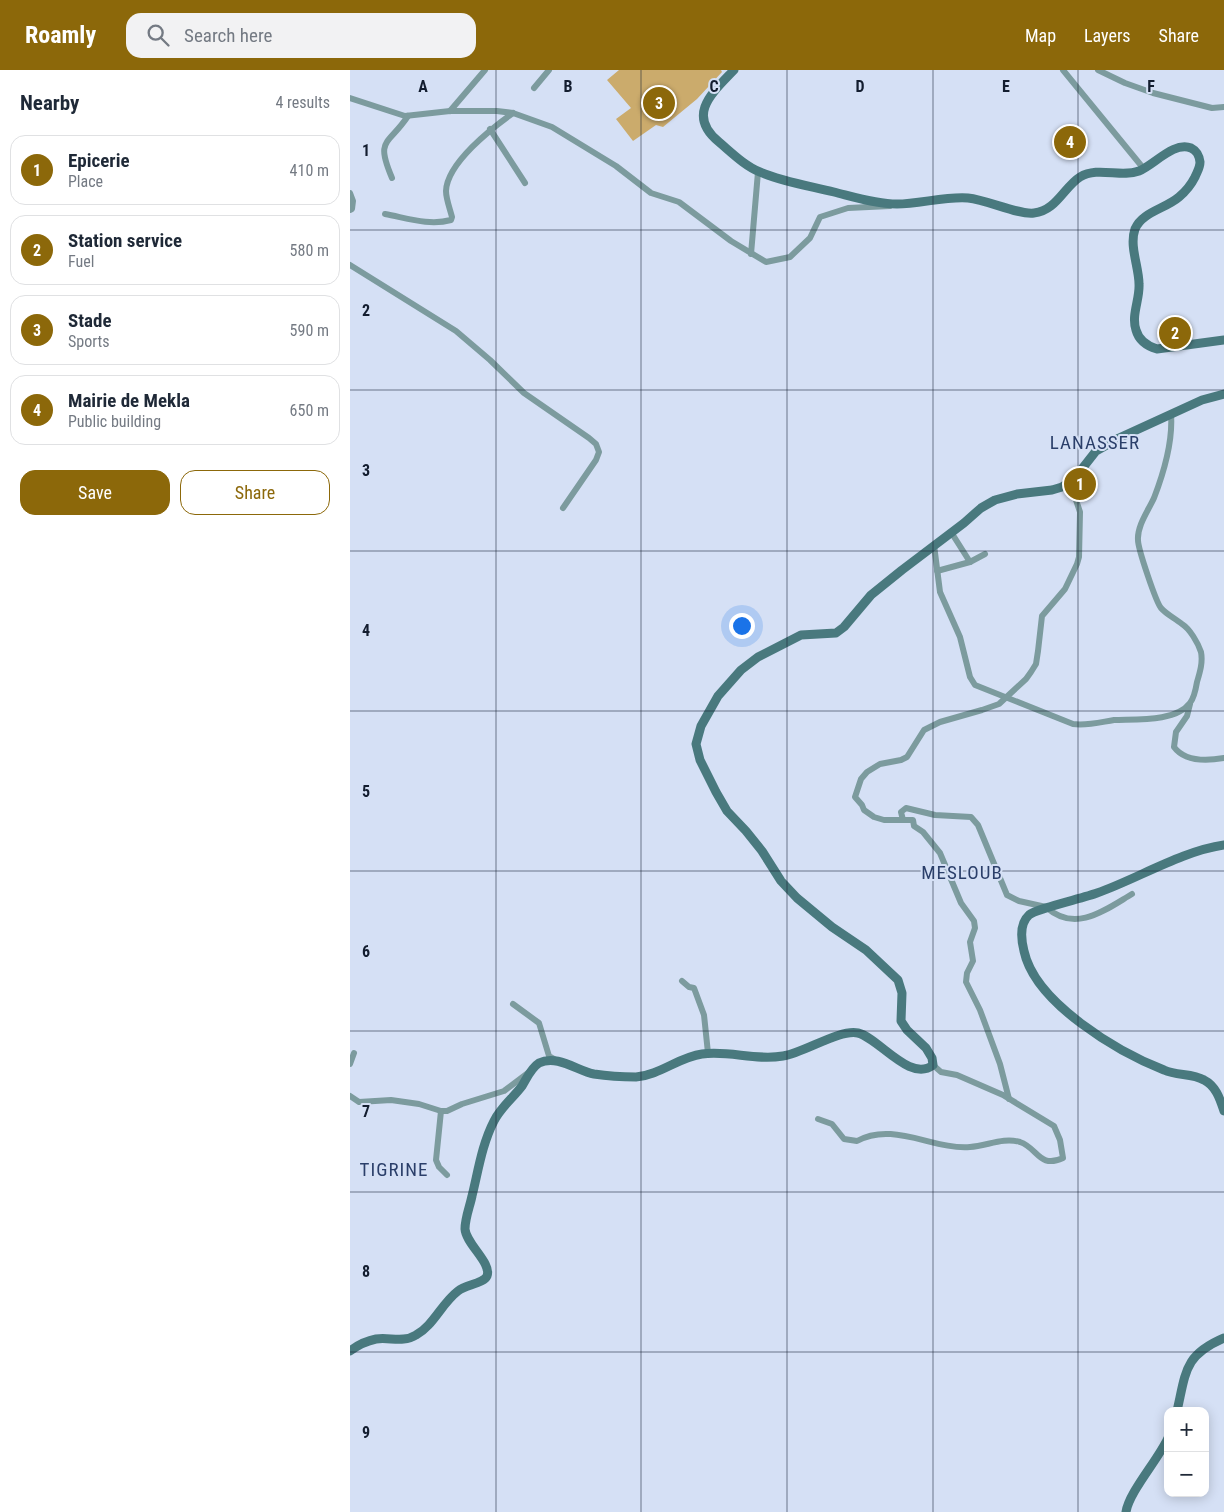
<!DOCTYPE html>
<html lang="en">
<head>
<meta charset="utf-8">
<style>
  :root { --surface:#fff; --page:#f2f2f3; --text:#1f2937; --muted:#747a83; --line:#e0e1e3; --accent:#8c680a }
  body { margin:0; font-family:"Roboto Condensed",sans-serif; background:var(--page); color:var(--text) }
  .controls { position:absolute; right:15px; bottom:15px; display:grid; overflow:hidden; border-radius:10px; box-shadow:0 2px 12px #0003 }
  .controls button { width:45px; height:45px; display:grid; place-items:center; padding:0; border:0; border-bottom:1px solid var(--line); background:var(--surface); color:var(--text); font:25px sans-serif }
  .you { position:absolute; left:391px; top:555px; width:18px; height:18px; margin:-12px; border:4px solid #fff; border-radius:50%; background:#1a73e8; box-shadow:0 0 0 8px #1a73e833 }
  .badge { display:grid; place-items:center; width:32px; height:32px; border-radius:50%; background:var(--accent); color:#fff; font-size:16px; font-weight:700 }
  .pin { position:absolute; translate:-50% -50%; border:2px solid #fff; box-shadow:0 1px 5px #0006 }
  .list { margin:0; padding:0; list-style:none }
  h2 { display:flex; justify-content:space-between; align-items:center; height:65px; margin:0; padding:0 20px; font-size:21px }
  h2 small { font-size:16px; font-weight:400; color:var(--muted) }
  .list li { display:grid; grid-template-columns:32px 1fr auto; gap:15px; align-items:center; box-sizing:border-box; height:70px; margin:0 10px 10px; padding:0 10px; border:1px solid var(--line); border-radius:15px }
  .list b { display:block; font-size:19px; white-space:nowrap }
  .list p { margin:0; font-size:16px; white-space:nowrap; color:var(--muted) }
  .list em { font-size:16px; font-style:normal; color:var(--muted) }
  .actions { display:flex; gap:10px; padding:15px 20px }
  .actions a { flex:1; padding:11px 0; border:1px solid var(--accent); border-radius:15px; text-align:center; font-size:18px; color:var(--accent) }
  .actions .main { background:var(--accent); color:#fff }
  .icon { flex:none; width:28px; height:28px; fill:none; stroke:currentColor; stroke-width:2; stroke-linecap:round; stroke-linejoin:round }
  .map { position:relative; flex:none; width:874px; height:1442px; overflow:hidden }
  header { display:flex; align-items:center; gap:30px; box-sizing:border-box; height:70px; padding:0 25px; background:var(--accent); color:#fff }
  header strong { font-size:24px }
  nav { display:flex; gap:28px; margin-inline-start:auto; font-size:18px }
  .search { width:350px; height:45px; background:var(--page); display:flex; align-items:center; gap:12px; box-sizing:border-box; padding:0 18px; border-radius:15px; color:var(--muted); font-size:19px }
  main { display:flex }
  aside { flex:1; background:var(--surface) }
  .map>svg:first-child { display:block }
</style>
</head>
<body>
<header>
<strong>Roamly</strong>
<div class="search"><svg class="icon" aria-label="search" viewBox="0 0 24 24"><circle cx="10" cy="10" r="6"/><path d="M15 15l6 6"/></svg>Search here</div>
<nav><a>Map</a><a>Layers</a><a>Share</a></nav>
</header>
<main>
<aside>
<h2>Nearby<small>4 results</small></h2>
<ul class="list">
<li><span class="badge">1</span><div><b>Epicerie</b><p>Place</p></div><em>410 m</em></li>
<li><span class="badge">2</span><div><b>Station service</b><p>Fuel</p></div><em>580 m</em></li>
<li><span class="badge">3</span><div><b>Stade</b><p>Sports</p></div><em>590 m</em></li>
<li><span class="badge">4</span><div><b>Mairie de Mekla</b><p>Public building</p></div><em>650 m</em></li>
</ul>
<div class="actions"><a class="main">Save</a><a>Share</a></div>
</aside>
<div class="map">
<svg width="874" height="1442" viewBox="0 0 874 1442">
  <rect width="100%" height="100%" fill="#d5e0f5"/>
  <path fill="#cbab6c" d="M269 0H371L372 2 347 29 313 57 306 55 283 71 266 49 281 38 257 10Z"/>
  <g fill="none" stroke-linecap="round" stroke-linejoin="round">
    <g stroke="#7c9b9e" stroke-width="6">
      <path d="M713 0 794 99"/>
      <path d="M748 0 775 13 803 23 862 38 874 37"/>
      <path d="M184 18 199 0"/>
      <path d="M0 28 55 46 100 41H147L163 43 202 57 266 96 301 123 329 132 381 171 416 192 440 187 460 168 470 147 498 138 540 136"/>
      <path d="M100 41 135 0"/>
      <path d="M140 59 175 113"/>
      <path d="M42 108C25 68 38 76 58 46"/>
      <path d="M0 123 3 131 2 139 0 140"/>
      <path d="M35 144C57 148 79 156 101 150L102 147C100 139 96 129 96 121 97 93 142 58 163 43"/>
      <path d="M401 184 408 102"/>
      <path d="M0 195 106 261 140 290 174 323 239 368 246 374 249 382 246 390 213 438"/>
      <path d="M601 462 620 492 635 484"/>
      <path d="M584 475 590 522 610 567 620 607 625 615 723 654C737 656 751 652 764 650 786 649 826 652 840 633 844 628 846 618 847 612 850 602 853 592 851 582 848 573 840 559 832 554 825 548 817 545 811 538 806 532 788 479 788 470 787 456 798 441 804 428 814 402 823 371 821 344"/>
      <path d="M587 501 620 492"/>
      <path d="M840 634 837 646 826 662 824 677C835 692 857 691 874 688"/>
      <path d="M553 750 551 742 556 738 585 745 621 747 628 755 657 825 669 831 696 837"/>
      <path d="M697 838C726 863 755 840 782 824"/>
      <path d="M332 911 339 917 344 918 354 945 358 983"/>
      <path d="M163 934 189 953 199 986 206 990"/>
      <path d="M0 994 4 983"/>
      <path d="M0 1026 9 1032 41 1030 69 1034 91 1041H97L112 1034 154 1021 178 1003"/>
      <path d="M659 1029 650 994 630 940 616 912 617 903 623 891 620 872 625 858 624 851 611 833 590 783 573 762 564 756 563 750H534L524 747 514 740 512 735 505 727 511 709 517 702 530 694 551 690 557 687 574 660 590 652 632 640 649 634 676 609 681 602 686 594 688 581 692 546 715 519 727 494 729 487 730 442 720 412"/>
      <path d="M91 1041 86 1090 89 1097 97 1105"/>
      <path d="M468 1049 482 1054 494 1069 507 1071C543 1051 583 1080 620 1077 637 1076 653 1067 670 1072 688 1078 689 1099 713 1088L710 1070 704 1056 653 1025 607 1005 591 1002 583 995"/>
    </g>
    <g stroke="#49797e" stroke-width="9">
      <path d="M384 0C362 23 336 45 369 72 382 83 395 96 410 102 434 112 460 116 484 122 504 127 526 134 547 134 569 134 597 126 618 128 638 130 668 145 684 143 706 141 714 117 730 107 748 96 771 108 789 101 804 95 824 71 841 78 847 81 849 85 850 92 850 98 847 102 845 107 841 115 835 122 829 127 815 139 792 142 785 159 779 176 789 197 789 214 790 229 781 245 786 260 789 271 797 276 807 279L874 270"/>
      <path d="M874 775C832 781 787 809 747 823 734 828 685 839 679 845 669 854 671 869 674 881 685 933 768 982 814 1000 827 1006 842 1003 854 1010 866 1016 870 1029 874 1041"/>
      <path d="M0 1281C8 1275 16 1271 26 1269 40 1267 53 1273 66 1265 83 1256 92 1233 108 1221 116 1215 134 1213 137 1206 142 1193 116 1174 115 1159 115 1148 120 1136 122 1126 128 1102 132 1074 144 1051 151 1037 163 1028 172 1016 177 1008 181 998 189 993 207 984 228 1001 244 1004 257 1006 273 1007 286 1007 310 1005 329 987 352 984 379 980 405 991 433 986 454 983 489 959 508 963 529 968 560 1013 583 995L582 988 576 978 557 960 551 951 552 923 548 910 516 880 482 857 447 828 431 811 412 781 396 761 377 741 366 722 350 690 346 674 351 656 368 626 391 600 408 587 451 565 486 563 494 557 521 525 552 500 614 453 631 438 645 430 667 424 702 420 712 417 724 409 746 381 769 368 852 330 874 324"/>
      <path d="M827 1341C836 1302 834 1285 874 1268"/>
      <path d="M776 1442C779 1422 808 1390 818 1368"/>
    </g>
  </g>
  <path fill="none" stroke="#131d2f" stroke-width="1" stroke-opacity="0.55" d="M146 0V1442M291 0V1442M437 0V1442M583 0V1442M728 0V1442M0 160H874M0 320H874M0 481H874M0 641H874M0 801H874M0 961H874M0 1122H874M0 1282H874"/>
  <g text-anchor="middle" stroke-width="4" stroke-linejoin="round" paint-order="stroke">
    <g font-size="19" letter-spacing="1" fill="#2b3f6a" stroke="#d5e0f5">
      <text x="745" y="379">LANASSER</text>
      <text x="612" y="809">MESLOUB</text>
      <text x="44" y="1106">TIGRINE</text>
    </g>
  </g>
  <g font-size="16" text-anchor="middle" font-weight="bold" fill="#131d2f" stroke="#d5e0f5" stroke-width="4" stroke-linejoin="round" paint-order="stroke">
    <text x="73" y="22">A</text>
    <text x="218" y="22">B</text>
    <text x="364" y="22">C</text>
    <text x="510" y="22">D</text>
    <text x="656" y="22">E</text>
    <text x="801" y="22">F</text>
    <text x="16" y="86">1</text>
    <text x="16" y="246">2</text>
    <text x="16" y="406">3</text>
    <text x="16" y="566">4</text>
    <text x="16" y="727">5</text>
    <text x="16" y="887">6</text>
    <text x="16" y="1047">7</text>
    <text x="16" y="1207">8</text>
    <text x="16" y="1368">9</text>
  </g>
</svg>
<div class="controls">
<button>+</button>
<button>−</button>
</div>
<div class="you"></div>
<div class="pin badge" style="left:730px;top:414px">1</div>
<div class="pin badge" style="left:825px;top:263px">2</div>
<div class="pin badge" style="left:309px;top:33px">3</div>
<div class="pin badge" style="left:720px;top:72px">4</div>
</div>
</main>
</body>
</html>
